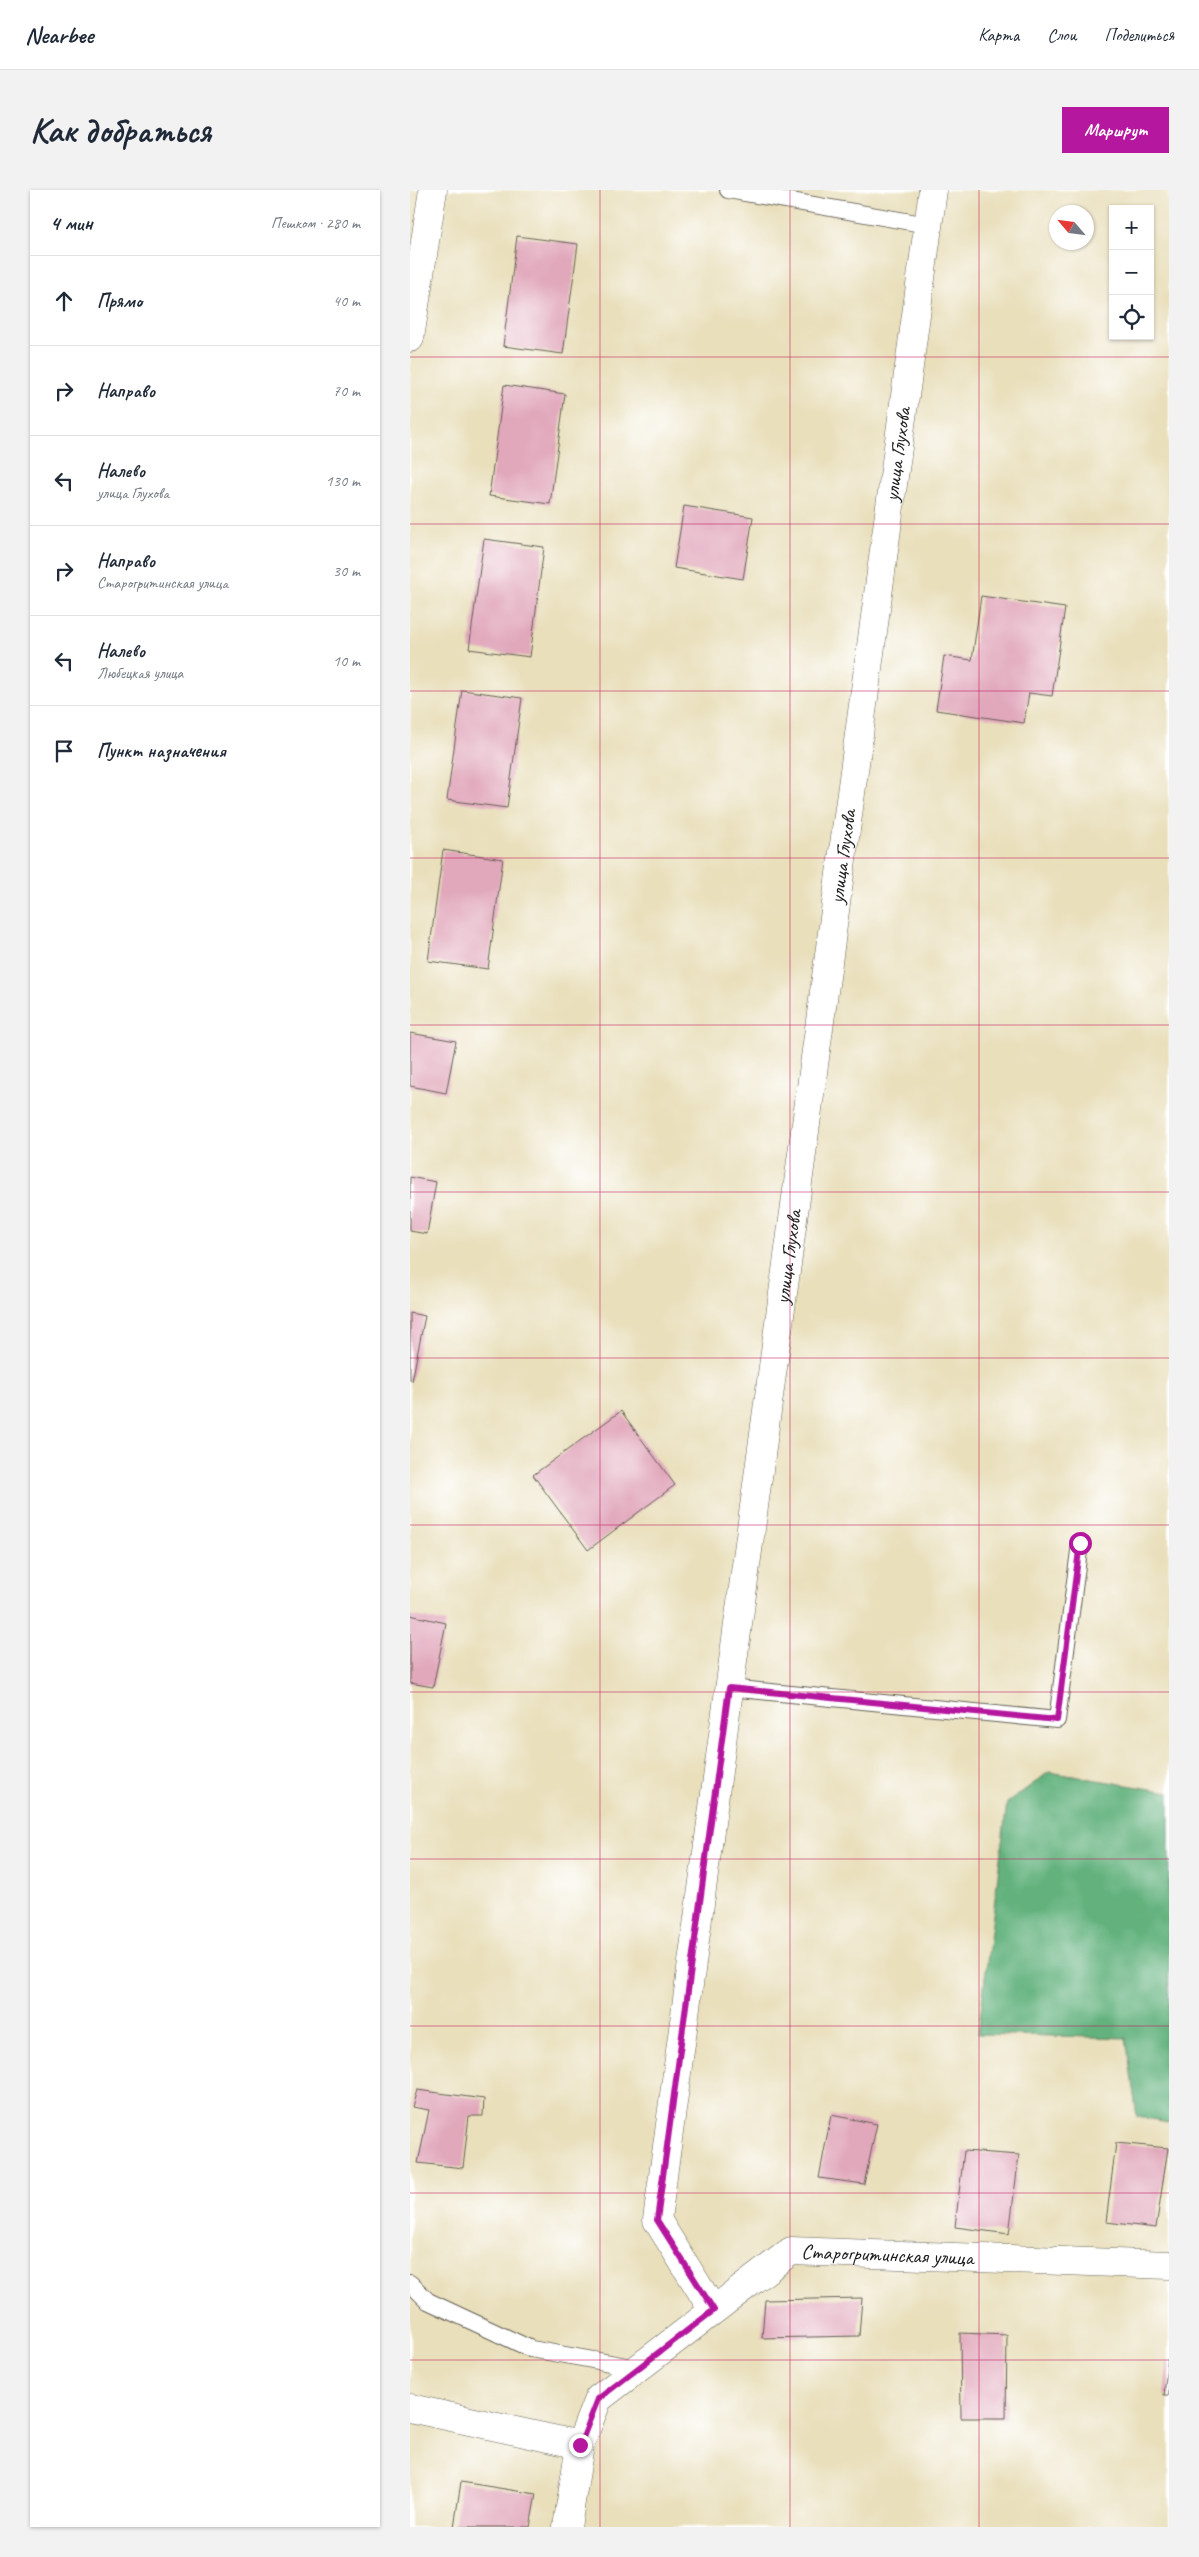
<!DOCTYPE html>
<html lang="ru">
<head>
<meta charset="utf-8">
<style>
  :root { --surface:#fff; --page:#f2f2f3; --text:#1f2937; --muted:#747a83; --line:#e0e1e3; --accent:#b5179e }
  body { margin:0; font-family:Caveat,sans-serif; background:var(--page); color:var(--text) }
  .controls { position:absolute; right:15px; top:15px; display:grid; overflow:hidden; border-radius:0px; box-shadow:0 1px 4px #0004 }
  .controls button { width:45px; height:45px; display:grid; place-items:center; padding:0; border:0; border-bottom:1px solid var(--line); background:var(--surface); color:var(--text); font:25px sans-serif }
  .compass { position:absolute; left:639px; top:15px; width:45px; height:45px; border-radius:50%; background:var(--surface); box-shadow:0 1px 4px #0004; rotate:298deg }
  .stop { position:absolute; width:15px; height:15px; margin:-11px; border:4px solid #b5179e; border-radius:50%; background:#fff }
  .stop.end { background:#b5179e; border-color:#fff; box-shadow:0 1px 5px #0008 }
  .list { margin:0; padding:0; list-style:none }
  h2 { display:flex; justify-content:space-between; align-items:center; height:65px; margin:0; padding:0 20px; font-size:21px }
  h2 small { font-size:16px; font-weight:400; color:var(--muted) }
  .list li { display:grid; grid-template-columns:32px 1fr auto; gap:15px; align-items:center; box-sizing:border-box; height:90px; padding:0 20px; border-top:1px solid var(--line) }
  .list b { display:block; font-size:19px; white-space:nowrap }
  .list p { margin:0; font-size:16px; white-space:nowrap; color:var(--muted) }
  .list em { font-size:16px; font-style:normal; color:var(--muted) }
  .icon { flex:none; width:28px; height:28px; fill:none; stroke:currentColor; stroke-width:2; stroke-linecap:round; stroke-linejoin:round }
  .map { position:relative; flex:none; width:759px; height:2337px; overflow:hidden; border-radius:0px }
  header { display:flex; align-items:center; gap:30px; box-sizing:border-box; height:70px; padding:0 25px; background:var(--surface); border-bottom:1px solid var(--line) }
  header strong { font-size:24px }
  nav { display:flex; gap:28px; margin-inline-start:auto; font-size:18px }
  .intro { display:flex; align-items:center; justify-content:space-between; box-sizing:border-box; height:120px; padding:0 30px }
  h1 { margin:0; font-size:35px }
  .button { padding:12px 22px; border-radius:0px; background:var(--accent); color:#fff; font-size:18px; font-weight:700 }
  main { display:flex; gap:30px; padding:0 30px }
  aside { flex:1; background:var(--surface); border-radius:0px; box-shadow:0 1px 4px #0004 }
  .map>svg:first-child { display:block }
</style>
</head>
<body>
<header>
<strong>Nearbee</strong>
<nav><a>Карта</a><a>Слои</a><a>Поделиться</a></nav>
</header>
<div class="intro"><h1>Как добраться</h1><a class="button">Маршрут</a></div>
<main>
<aside>
<h2>4 мин<small>Пешком · 280 m</small></h2>
<ul class="list">
<li><svg class="icon" aria-label="ahead" viewBox="0 0 24 24"><path d="M12 20V5M6 11l6-6 6 6"/></svg><div><b>Прямо</b></div><em>40 m</em></li>
<li><svg class="icon" aria-label="right" viewBox="0 0 24 24"><path d="M7 20v-9h11M14 6l5 5-5 5"/></svg><div><b>Направо</b></div><em>70 m</em></li>
<li><svg class="icon" aria-label="left" viewBox="0 0 24 24"><path d="M17 20v-9H6M10 6l-5 5 5 5"/></svg><div><b>Налево</b><p>улица Глухова</p></div><em>130 m</em></li>
<li><svg class="icon" aria-label="right" viewBox="0 0 24 24"><path d="M7 20v-9h11M14 6l5 5-5 5"/></svg><div><b>Направо</b><p>Старогритинская улица</p></div><em>30 m</em></li>
<li><svg class="icon" aria-label="left" viewBox="0 0 24 24"><path d="M17 20v-9H6M10 6l-5 5 5 5"/></svg><div><b>Налево</b><p>Любецкая улица</p></div><em>10 m</em></li>
<li><svg class="icon" aria-label="arrive" viewBox="0 0 24 24"><path d="M6 21V4h12l-3 4 3 4H6"/></svg><div><b>Пункт назначения</b></div></li>
</ul>
</aside>
<div class="map">
<svg width="759" height="2337" viewBox="0 0 759 2337">
  <rect width="100%" height="100%" fill="#fff"/>
  <filter id="ink" filterUnits="userSpaceOnUse"><feTurbulence type="fractalNoise" baseFrequency=".02" numOctaves="2"/><feDisplacementMap in="SourceGraphic" scale="10" xChannelSelector="R" yChannelSelector="G"/><feConvolveMatrix kernelMatrix="1 2 1 2 8 2 1 2 1" color-interpolation-filters="sRGB"/></filter>
  <filter id="wash" filterUnits="userSpaceOnUse"><feTurbulence type="fractalNoise" baseFrequency=".0096" numOctaves="4" result="noise"/><feDisplacementMap in="SourceGraphic" scale="20" xChannelSelector="R" yChannelSelector="G"/><feGaussianBlur stdDeviation="1.12" result="paint"/><feColorMatrix in="noise" values="0 0 0 0 0 0 0 0 0 0 0 0 0 0 0 0 0 1.4 0 .05"/><feComposite in="paint" operator="in"/></filter>
  <g filter="url(#wash)">
    <rect width="100%" height="100%" fill="#e9dfbb"/>
    <path fill="#64b27e" stroke="#40674d" d="M639 1582 759 1602V1932L727 1927 716 1848 568 1844 597 1613Z"/>
    <g id="blocks">
      <g fill="#e1a7bb">
        <path d="M107 46 168 54 153 164 93 156Z"/>
        <path d="M94 195 155 204 140 314 79 306Z"/>
        <path d="M274 316 343 327 333 389 264 378Z"/>
        <path d="M74 349 134 357 120 467 59 459Z"/>
        <path d="M571 406 655 418 642 506 619 503 614 533 526 520 534 466 562 470Z"/>
        <path d="M52 500 112 508 97 618 37 610Z"/>
        <path d="M33 660 93 669 78 779 18 771Z"/>
        <path d="M0 843 46 851 36 903 0 896Z"/>
        <path d="M0 987 26 992 17 1044 0 1041Z"/>
        <path d="M0 1123 15 1126 2 1191 0 1190Z"/>
        <path d="M211 1221 265 1295 178 1360 123 1285Z"/>
        <path d="M0 1425 36 1433 23 1497 0 1493Z"/>
        <path d="M7 1900 74 1909 73 1926H59L53 1978 8 1973 19 1920 2 1917Z"/>
        <path d="M421 1925 467 1934 454 1994 409 1988Z"/>
        <path d="M706 1953 758 1958 746 2038 696 2032Z"/>
        <path d="M554 1961 609 1965 599 2044 545 2037Z"/>
        <path d="M452 2108 449 2146 352 2148 355 2110Z"/>
        <path d="M550 2143 597 2145 596 2228H551Z"/>
        <path d="M758 2168H759V2205H754Z"/>
        <path d="M51 2292 126 2304 120 2337H44Z"/>
      </g>
    </g>
  </g>
  <g filter="url(#ink)">
    <use href="#blocks" fill-opacity="0" stroke="#646054" stroke-width="1"/>
    <g fill="none" stroke-linecap="round" stroke-linejoin="round">
      <g stroke="#646054" stroke-width="18">
        <g id="service">
          <path d="M318 0 518 35"/>
          <path d="M319 1498 647 1530 670 1353"/>
          <path d="M0 2093 18 2111 121 2159 228 2178"/>
        </g>
      </g>
      <g stroke="#646054" stroke-width="29">
        <g id="minor">
          <path d="M0 148 23 0"/>
          <path id="s1" d="M303 2120 247 2030 523 0"/>
          <path d="M0 2218 170 2255"/>
          <path id="s2" d="M157 2337 170 2255 188 2209 381 2061 759 2075"/>
        </g>
      </g>
      <use href="#service" stroke="#fff" stroke-width="16"/>
      <use href="#minor" stroke="#fff" stroke-width="28"/>
    </g>
  </g>
  <g fill="none" stroke-linecap="round" stroke-linejoin="round" filter="url(#ink)">
    <path stroke="#b5179e" stroke-width="6" d="M170 2255 188 2209 304 2120 247 2030 319 1498 647 1530 670 1353"/>
  </g>
  <path fill="none" stroke="#c2185b" stroke-width="1" stroke-opacity="0.55" d="M190 0V2337M380 0V2337M569 0V2337M0 167H759M0 334H759M0 501H759M0 668H759M0 835H759M0 1002H759M0 1168H759M0 1335H759M0 1502H759M0 1669H759M0 1836H759M0 2003H759M0 2170H759"/>
  <g text-anchor="middle" stroke-width="5" stroke-linejoin="round" paint-order="stroke">
    <g font-size="21" fill="#1c1c1c" stroke="#fff">
      <text dy="7" stroke="none"><textPath href="#s1" startOffset="1888">улица Глухова</textPath></text>
      <text dy="7" stroke="none"><textPath href="#s1" startOffset="1482">улица Глухова</textPath></text>
      <text dy="7" stroke="none"><textPath href="#s1" startOffset="1078">улица Глухова</textPath></text>
      <text dy="7" stroke="none"><textPath href="#s2" startOffset="472">Старогритинская улица</textPath></text>
    </g>
  </g>
</svg>
<div class="controls">
<button>+</button>
<button>−</button>
<button><svg class="icon" aria-label="locate" viewBox="0 0 24 24"><circle cx="12" cy="12" r="6"/><path d="M12 2v4M12 18v4M2 12h4M18 12h4"/></svg></button>
</div>
<svg class="compass" viewBox="-18 -18 36 36"><path d="M0-13l5 13h-10z" fill="#e53935"/><path d="M0 13l5-13h-10z" fill="#747a83"/></svg>
<div class="stop" style="left:670px;top:1353px"></div>
<div class="stop end" style="left:170px;top:2255px"></div>
</div>
</main>
</body>
</html>
